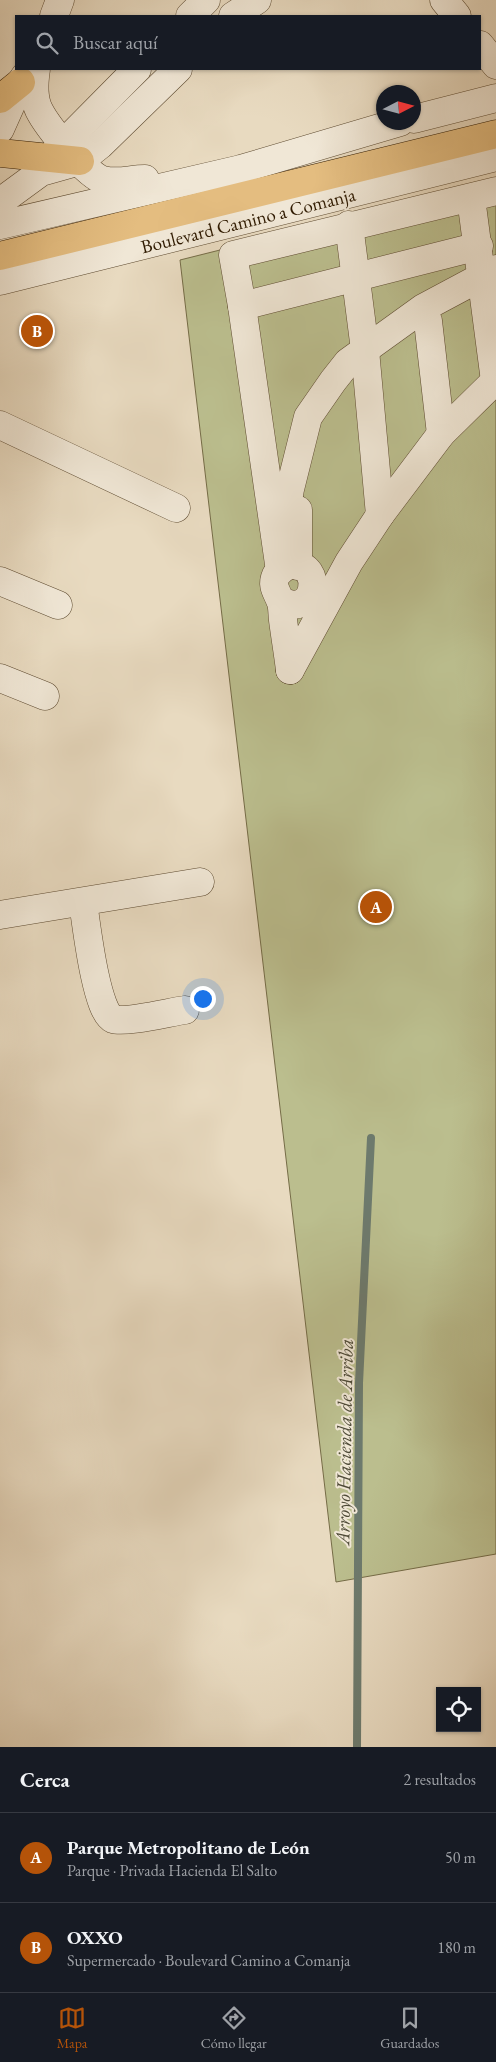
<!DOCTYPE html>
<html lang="es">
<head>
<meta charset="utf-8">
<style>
  :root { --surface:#171b24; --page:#20242c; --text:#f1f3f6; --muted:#9ea1a6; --line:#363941; --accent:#b45309 }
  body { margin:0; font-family:"EB Garamond",serif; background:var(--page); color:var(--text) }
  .controls { position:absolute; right:15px; bottom:15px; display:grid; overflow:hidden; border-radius:0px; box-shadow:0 1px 4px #0004 }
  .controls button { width:45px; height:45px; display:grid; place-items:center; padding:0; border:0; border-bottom:1px solid var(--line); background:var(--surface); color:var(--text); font:25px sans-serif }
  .compass { position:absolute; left:376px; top:85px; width:45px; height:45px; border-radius:50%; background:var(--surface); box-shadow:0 1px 4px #0004; rotate:84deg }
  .you { position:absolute; left:202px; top:998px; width:18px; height:18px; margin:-12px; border:4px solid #fff; border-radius:50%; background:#1a73e8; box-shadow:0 0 0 8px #1a73e833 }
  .badge { display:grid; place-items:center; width:32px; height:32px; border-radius:50%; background:var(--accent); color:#fff; font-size:16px; font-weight:700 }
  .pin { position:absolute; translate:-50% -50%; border:2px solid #fff; box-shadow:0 1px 5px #0006 }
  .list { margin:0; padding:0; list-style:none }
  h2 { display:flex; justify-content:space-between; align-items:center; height:65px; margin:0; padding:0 20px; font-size:21px }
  h2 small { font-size:16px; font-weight:400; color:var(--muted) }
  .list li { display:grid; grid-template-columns:32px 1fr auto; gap:15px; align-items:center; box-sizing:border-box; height:90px; padding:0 20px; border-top:1px solid var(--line) }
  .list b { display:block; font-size:19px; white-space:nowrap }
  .list p { margin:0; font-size:16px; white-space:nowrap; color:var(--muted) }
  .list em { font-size:16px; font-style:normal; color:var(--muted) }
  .icon { flex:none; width:28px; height:28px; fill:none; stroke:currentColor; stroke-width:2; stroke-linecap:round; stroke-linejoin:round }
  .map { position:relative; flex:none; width:496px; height:1747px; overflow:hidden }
  .search { position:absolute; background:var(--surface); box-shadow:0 1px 4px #0004; left:15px; right:15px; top:15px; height:55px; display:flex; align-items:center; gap:12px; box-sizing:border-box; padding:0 18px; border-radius:0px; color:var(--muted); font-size:19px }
  .sheet { height:245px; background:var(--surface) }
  nav { display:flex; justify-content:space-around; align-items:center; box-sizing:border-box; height:70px; border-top:1px solid var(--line); background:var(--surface); font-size:14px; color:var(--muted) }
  nav a { display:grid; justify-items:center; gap:2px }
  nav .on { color:var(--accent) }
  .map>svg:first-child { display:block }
</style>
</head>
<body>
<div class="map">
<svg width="496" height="1747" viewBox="0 0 496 1747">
  <rect width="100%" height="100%" fill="#e8dac0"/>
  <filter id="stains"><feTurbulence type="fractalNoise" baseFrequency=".004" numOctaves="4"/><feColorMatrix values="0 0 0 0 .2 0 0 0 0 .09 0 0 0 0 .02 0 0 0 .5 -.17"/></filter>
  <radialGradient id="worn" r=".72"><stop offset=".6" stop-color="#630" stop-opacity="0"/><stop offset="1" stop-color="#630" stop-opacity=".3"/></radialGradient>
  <path fill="#bbbe8e" stroke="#756c47" d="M496 181V1554L336 1582 180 260Z"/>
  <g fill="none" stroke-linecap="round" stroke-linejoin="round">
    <path stroke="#6d7a6d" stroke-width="8" d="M357 1747 359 1383 371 1138"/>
    <g stroke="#5d4a30" stroke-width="29">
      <g id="minor">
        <path d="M444 0 457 16"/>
        <path d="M54 16 60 0"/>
        <path d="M190 16 206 0"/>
        <path d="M233 16 257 0"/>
        <path d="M480 45 496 65"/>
        <path d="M36 69C34 82 33 98 39 110 47 126 87 176 103 180 118 184 130 179 145 179"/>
        <path d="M414 119 496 98"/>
        <path d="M0 129 21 82 25 76"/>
        <path d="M50 157 137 69"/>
        <path d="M471 198 495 381"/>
        <path d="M0 202 41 172 80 161 100 145 178 69"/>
        <path d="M0 225 241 169 400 122"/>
        <path d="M349 225 365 350 380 515"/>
        <path d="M0 281 496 157"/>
        <path d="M242 306 479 246"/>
        <path d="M428 321 441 434"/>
        <path d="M0 425 176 508"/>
        <path d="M285 532V520L290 489 308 417 333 381 348 362 423 308 496 269"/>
        <path d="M298 566V510"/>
        <path d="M280 571 242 306 233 255 496 191"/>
        <path d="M0 581 58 605"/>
        <path d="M280 600C316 621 325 563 292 565 285 566 280 570 276 575 271 586 277 592 280 600 283 606 282 614 283 620 285 636 288 653 290 670"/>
        <path d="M290 670 349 562 380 515 441 434 496 380"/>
        <path d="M0 678 45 696"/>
        <path d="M83 902C86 922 96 1012 113 1019 125 1023 170 1012 185 1010"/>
        <path d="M0 915 200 882"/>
      </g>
    </g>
    <g stroke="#2f1a00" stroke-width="29">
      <g id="major">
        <path d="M0 99 21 82"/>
        <path d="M0 153 80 161"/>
        <path d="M0 256 496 134"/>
      </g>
    </g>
    <use href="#minor" stroke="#f0e7d6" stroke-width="28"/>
    <use href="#major" stroke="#e4bd80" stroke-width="28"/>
  </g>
  <g text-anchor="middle" stroke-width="4" stroke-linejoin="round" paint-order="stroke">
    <g font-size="19" fill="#2f1a00" stroke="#f0e7d6">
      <text transform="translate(248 220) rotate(-14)" y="7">Boulevard Camino a Comanja</text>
    </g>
    <g font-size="20" font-style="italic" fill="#4e4a37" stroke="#f0e7d6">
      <text transform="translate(344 1442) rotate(-89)" y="7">Arroyo Hacienda de Arriba</text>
    </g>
  </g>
  <rect width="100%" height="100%" filter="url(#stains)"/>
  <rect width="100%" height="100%" fill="url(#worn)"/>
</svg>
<div class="controls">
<button><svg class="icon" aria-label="locate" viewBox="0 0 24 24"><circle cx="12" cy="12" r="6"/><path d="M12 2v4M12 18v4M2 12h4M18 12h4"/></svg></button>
</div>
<svg class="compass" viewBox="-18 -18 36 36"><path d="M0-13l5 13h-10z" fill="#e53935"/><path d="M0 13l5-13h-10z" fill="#9ea1a6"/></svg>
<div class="you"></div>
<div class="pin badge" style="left:376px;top:907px">A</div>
<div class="pin badge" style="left:37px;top:331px">B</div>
<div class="search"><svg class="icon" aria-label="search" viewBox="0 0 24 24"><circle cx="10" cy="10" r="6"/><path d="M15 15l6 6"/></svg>Buscar aquí</div>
</div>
<section class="sheet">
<h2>Cerca<small>2 resultados</small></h2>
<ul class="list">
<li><span class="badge">A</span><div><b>Parque Metropolitano de León</b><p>Parque · Privada Hacienda El Salto</p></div><em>50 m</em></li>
<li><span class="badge">B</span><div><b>OXXO</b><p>Supermercado · Boulevard Camino a Comanja</p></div><em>180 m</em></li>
</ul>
</section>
<nav>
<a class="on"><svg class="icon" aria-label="map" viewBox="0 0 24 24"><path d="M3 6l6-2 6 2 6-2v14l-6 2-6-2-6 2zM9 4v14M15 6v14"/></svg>Mapa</a>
<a><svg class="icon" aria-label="directions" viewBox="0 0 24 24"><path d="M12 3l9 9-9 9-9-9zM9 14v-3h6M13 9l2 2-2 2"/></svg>Cómo llegar</a>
<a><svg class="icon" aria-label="saved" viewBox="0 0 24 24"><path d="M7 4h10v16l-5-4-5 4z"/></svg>Guardados</a>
</nav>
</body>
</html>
